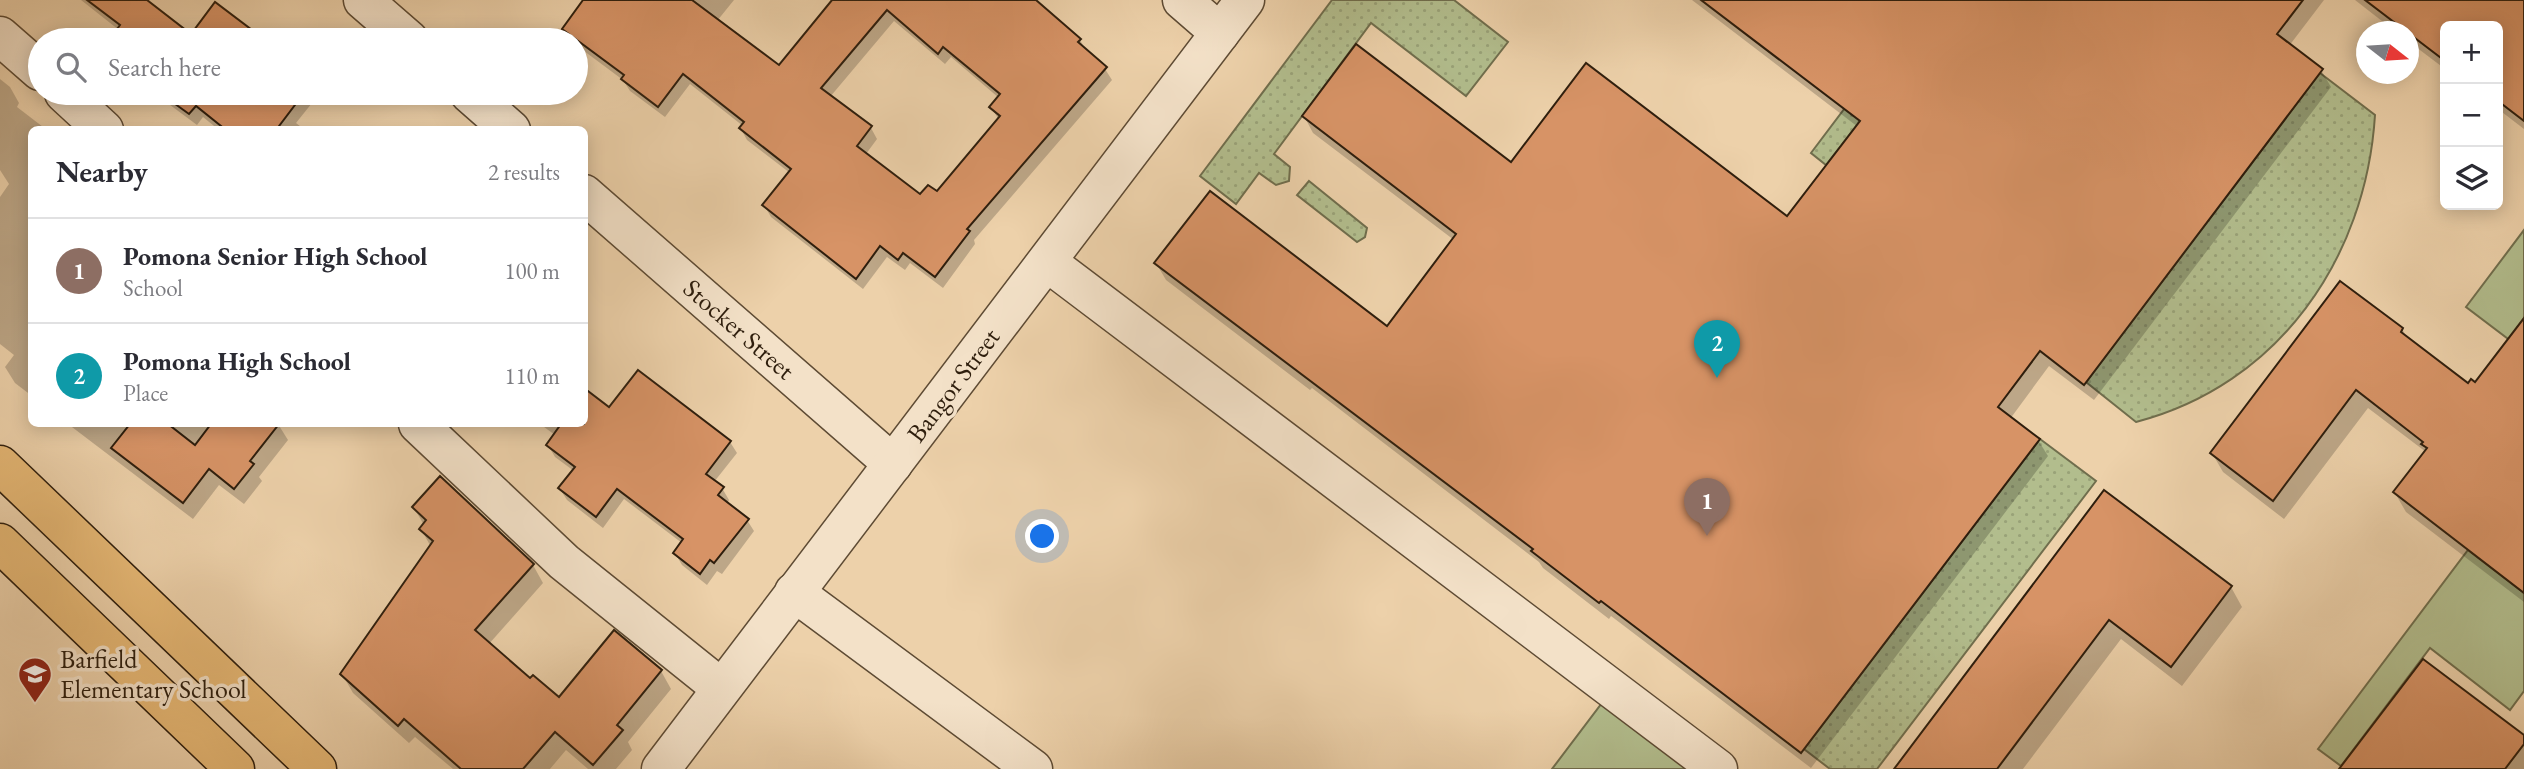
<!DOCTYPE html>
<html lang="en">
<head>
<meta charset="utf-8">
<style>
  :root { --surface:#fff; --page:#f7f7f7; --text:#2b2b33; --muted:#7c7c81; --line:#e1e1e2; --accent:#1a73e8 }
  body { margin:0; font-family:"EB Garamond",serif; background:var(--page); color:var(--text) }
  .controls { position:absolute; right:21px; top:21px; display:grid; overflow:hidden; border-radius:10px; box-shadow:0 4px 18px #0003 }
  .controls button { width:63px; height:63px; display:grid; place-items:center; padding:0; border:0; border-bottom:2px solid var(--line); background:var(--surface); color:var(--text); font:35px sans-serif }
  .compass { position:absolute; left:2356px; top:21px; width:63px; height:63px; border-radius:50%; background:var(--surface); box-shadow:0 4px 18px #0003; rotate:107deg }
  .you { position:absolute; left:1043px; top:537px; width:24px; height:24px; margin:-18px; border:5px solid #fff; border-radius:50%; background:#1a73e8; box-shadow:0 0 0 10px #1a73e833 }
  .badge { display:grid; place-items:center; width:46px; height:46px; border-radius:50%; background:var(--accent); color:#fff; font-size:23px; font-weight:700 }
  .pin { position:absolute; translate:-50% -58px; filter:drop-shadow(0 2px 4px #0008) }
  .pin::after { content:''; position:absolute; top:37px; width:24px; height:21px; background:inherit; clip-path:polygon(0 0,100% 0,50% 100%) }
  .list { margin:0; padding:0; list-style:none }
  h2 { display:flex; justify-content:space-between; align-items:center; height:91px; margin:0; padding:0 28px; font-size:30px }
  h2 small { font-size:23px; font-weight:400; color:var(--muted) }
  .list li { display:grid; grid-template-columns:46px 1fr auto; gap:21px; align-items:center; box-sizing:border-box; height:105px; padding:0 28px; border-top:2px solid var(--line) }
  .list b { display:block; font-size:26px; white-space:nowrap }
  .list p { margin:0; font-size:23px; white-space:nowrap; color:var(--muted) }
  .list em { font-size:23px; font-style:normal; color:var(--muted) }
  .icon { flex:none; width:38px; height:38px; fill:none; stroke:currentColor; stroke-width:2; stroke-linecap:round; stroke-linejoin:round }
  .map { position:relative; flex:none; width:2524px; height:769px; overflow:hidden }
  .search { position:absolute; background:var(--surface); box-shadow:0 4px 18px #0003; left:28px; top:28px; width:560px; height:77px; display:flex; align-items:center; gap:18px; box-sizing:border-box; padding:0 24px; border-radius:38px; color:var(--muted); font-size:26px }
  .panel { position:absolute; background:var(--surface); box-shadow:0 4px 18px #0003; left:28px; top:126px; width:560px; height:301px; border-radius:10px }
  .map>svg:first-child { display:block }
</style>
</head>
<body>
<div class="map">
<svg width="2524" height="769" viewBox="0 0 2524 769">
  <defs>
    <pattern id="grass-dots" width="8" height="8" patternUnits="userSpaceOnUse" patternTransform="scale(1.75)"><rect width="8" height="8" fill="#b2bd8d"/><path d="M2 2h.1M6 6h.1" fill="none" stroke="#99a278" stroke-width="1.8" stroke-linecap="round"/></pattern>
  </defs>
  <rect width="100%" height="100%" fill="#edd1aa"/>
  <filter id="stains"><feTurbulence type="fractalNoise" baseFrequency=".00286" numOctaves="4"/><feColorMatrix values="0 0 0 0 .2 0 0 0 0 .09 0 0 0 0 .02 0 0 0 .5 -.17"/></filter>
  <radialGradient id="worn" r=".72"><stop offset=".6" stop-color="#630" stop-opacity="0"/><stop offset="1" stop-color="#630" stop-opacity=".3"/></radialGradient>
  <g fill="url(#grass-dots)" stroke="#706e4d" stroke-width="2">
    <path d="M1332 0H1454L1508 42 1466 96 1371 23 1274 154 1290 167 1289 181 1276 185 1259 173 1236 204 1200 176Z"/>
    <path d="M1953 0 1826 165 1811 153 1848 104Z"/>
    <path d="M2320 73 2375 115C2366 259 2278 385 2136 422L2086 382Z"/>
    <path d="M1309 181 1367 228 1365 237 1357 242 1297 195Z"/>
    <path d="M2040 439 2096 481 1877 769H1830L1804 749Z"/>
  </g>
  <g fill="#b2bd8d" stroke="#706e4d" stroke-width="2">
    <path d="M2524 230V351L2466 307Z"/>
    <path d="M2468 550 2524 593V691L2510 710 2430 648 2341 766 2318 749Z"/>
    <path d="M1605 699 1697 769H1552Z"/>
  </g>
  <g fill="#0003" fill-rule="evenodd">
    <path d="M81 0H144L192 37 215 4 263 40H111L119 30Z"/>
    <path d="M585 0H734L717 21 779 68 834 0H1033L1080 40 1087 52 1105 69 1112 80 974 240 975 244 943 288 910 263 905 270 887 257 863 289 771 217 764 205 790 173 747 140 741 129 743 126 690 84 665 117 630 91 623 80 576 45V40H570L564 29ZM894 21 945 64 951 57 999 98 991 107 999 120 937 193 921 197 866 154 877 139 871 128 830 97Z"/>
    <path d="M1692 0H2324L2289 46 2321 70 2331 87 2094 400 2049 366 2010 419 2038 440 2048 456 1811 768 1611 616 1609 619 1543 568 1539 562 1312 388 1310 390 1166 280 1156 263 1387 329 1454 240 1313 133 1304 116 1511 165 1787 219 1858 127Z"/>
    <path d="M2355 0H2524V129L2498 109V26H2445V69L2408 41V32H2396Z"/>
    <path d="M0 79 10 87 19 103 17 107 47 130H32V396L15 383 5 367 14 355 0 344V197L9 184 0 170Z"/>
    <path d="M154 93H320L296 123 305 130H219L203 117 197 125Z"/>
    <path d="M2402 329 2408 339 2468 386 2475 384 2524 353V602L2406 512 2395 493 2426 452 2368 408 2284 519 2223 472 2212 453Z"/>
    <path d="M610 410 730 442 737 453 714 482 722 488 729 500 727 504 747 520 754 531 722 574 717 571 707 585 682 565 675 553 682 543 624 499 603 528 567 500 560 489 574 471 555 457 548 445 555 435 540 424H584Z"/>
    <path d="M68 424H278L288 440 259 477 262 481 244 504 219 485 193 519Z"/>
    <path d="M2105 492 2231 587 2242 607 2182 686 2121 639 2023 769H1896Z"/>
    <path d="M414 508 533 565 543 583 488 645 530 681 559 700 661 671 671 689 628 742 632 750 616 769H588L566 750 550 769H453L415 737 409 743 353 693 342 674 431 547 421 529 424 525Z"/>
    <path d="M2524 737V769H2345Z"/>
  </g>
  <g fill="#d79366" stroke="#2e1e0d" stroke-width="2" fill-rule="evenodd">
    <path d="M87 0H147L191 34 215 2 252 30 244 40H109L120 25Z"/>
    <path d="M583 0H692L779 65 832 0H1036L1081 39 1078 42 1107 67 967 229 970 231 935 277 903 253 898 260 880 246 856 279 762 205 791 169 739 128 744 122 683 74 658 107 621 79 624 75 562 29ZM887 10 938 54 943 47 1000 94 989 107 1000 116 937 191 928 185 920 194 857 146 872 126 821 88Z"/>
    <path d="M1701 0H2303L2277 34 2323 69 2084 385 2040 351 1998 407 2040 439 1801 753 1601 601 1599 603 1531 551 1533 549 1154 263 1210 191 1387 326 1456 234 1302 116 1356 44 1511 162 1586 63 1787 216 1860 121Z"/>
    <path d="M2365 0H2524V121L2498 101V26H2445V61Z"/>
    <path d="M160 93H304L276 130H226L196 106 189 114Z"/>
    <path d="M2340 281 2403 328 2401 332 2468 383 2471 379 2475 382 2524 318V593L2393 492 2427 448 2421 444 2423 442 2356 390 2273 501 2210 453Z"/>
    <path d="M638 370 731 441 706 474 724 487 718 495 749 519 714 563 710 560 700 574 673 553 683 539 617 489 596 517 558 488 575 467 546 445 561 424H584V388L609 407Z"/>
    <path d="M130 424H168L195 445 211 424H279L250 461 254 464 234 489 209 469 183 503 111 448Z"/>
    <path d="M440 476 534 564 475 630 530 678 533 675 559 697 614 630 662 670 617 725 623 730 593 765 555 732 523 769H461L404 719 398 726 340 674 433 541 419 529 426 520 412 507Z"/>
    <path d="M2104 490 2232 586 2171 667 2109 620 1997 769H1894Z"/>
    <path d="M2423 659 2524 735V744L2505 769H2339Z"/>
  </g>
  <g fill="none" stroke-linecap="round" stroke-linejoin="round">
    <g stroke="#5e4b34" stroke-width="41">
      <g id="minor">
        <path d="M363 0 409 40"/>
        <path d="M1182 0 1220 33"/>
        <path d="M0 36 40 71"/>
        <path d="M64 93 104 130"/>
        <path d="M469 93 511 130"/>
        <path d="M584 194 893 464"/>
        <path d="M1047 262 1718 769"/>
        <path d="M418 424 564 562 721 688"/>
        <path d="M794 592 1033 769"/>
        <path d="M661 769 1245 0"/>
      </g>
    </g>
    <g stroke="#2e1e0d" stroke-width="41">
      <g id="major">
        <path d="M0 465 317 769"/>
        <path d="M0 543 235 769"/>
      </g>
    </g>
    <use href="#minor" stroke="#f3e1c8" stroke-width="38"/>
    <use href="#major" stroke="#e6b875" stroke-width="38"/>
  </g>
  <defs>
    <g id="school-pin" transform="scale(1.75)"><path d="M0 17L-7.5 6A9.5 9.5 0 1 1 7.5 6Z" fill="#8f2418" stroke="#f3e1c8"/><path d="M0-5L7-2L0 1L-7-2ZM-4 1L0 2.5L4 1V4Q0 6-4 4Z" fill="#fff"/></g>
  </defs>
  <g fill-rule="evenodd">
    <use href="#school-pin" x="35" y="674"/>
  </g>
  <g text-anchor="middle" stroke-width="7" stroke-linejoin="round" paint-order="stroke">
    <g font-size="26" fill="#2e1e0d" stroke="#f3e1c8">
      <text transform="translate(739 329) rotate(41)" y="9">Stocker Street</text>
      <text transform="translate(953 385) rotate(-53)" y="9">Bangor Street</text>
    </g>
    <g font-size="26" fill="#2e1e0d" stroke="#f3e1c8" text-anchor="start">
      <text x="60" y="668">Barfield<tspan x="60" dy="30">Elementary School</tspan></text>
    </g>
  </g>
  <rect width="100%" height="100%" filter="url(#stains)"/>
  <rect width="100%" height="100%" fill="url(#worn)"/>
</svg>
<div class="controls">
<button>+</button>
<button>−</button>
<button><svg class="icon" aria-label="layers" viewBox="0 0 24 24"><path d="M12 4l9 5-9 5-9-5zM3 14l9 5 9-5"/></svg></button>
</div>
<svg class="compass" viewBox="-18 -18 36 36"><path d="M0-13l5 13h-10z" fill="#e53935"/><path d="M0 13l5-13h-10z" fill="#7c7c81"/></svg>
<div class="you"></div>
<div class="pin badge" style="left:1707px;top:536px;background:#8d6e63">1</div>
<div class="pin badge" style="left:1717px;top:378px;background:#0f9aa8">2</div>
<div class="search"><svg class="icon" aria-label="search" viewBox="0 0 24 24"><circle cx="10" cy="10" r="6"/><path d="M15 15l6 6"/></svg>Search here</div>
<section class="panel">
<h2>Nearby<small>2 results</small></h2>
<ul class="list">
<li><span class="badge" style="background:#8d6e63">1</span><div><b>Pomona Senior High School</b><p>School</p></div><em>100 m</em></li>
<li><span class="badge" style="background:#0f9aa8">2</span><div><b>Pomona High School</b><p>Place</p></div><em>110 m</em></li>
</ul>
</section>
</div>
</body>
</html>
